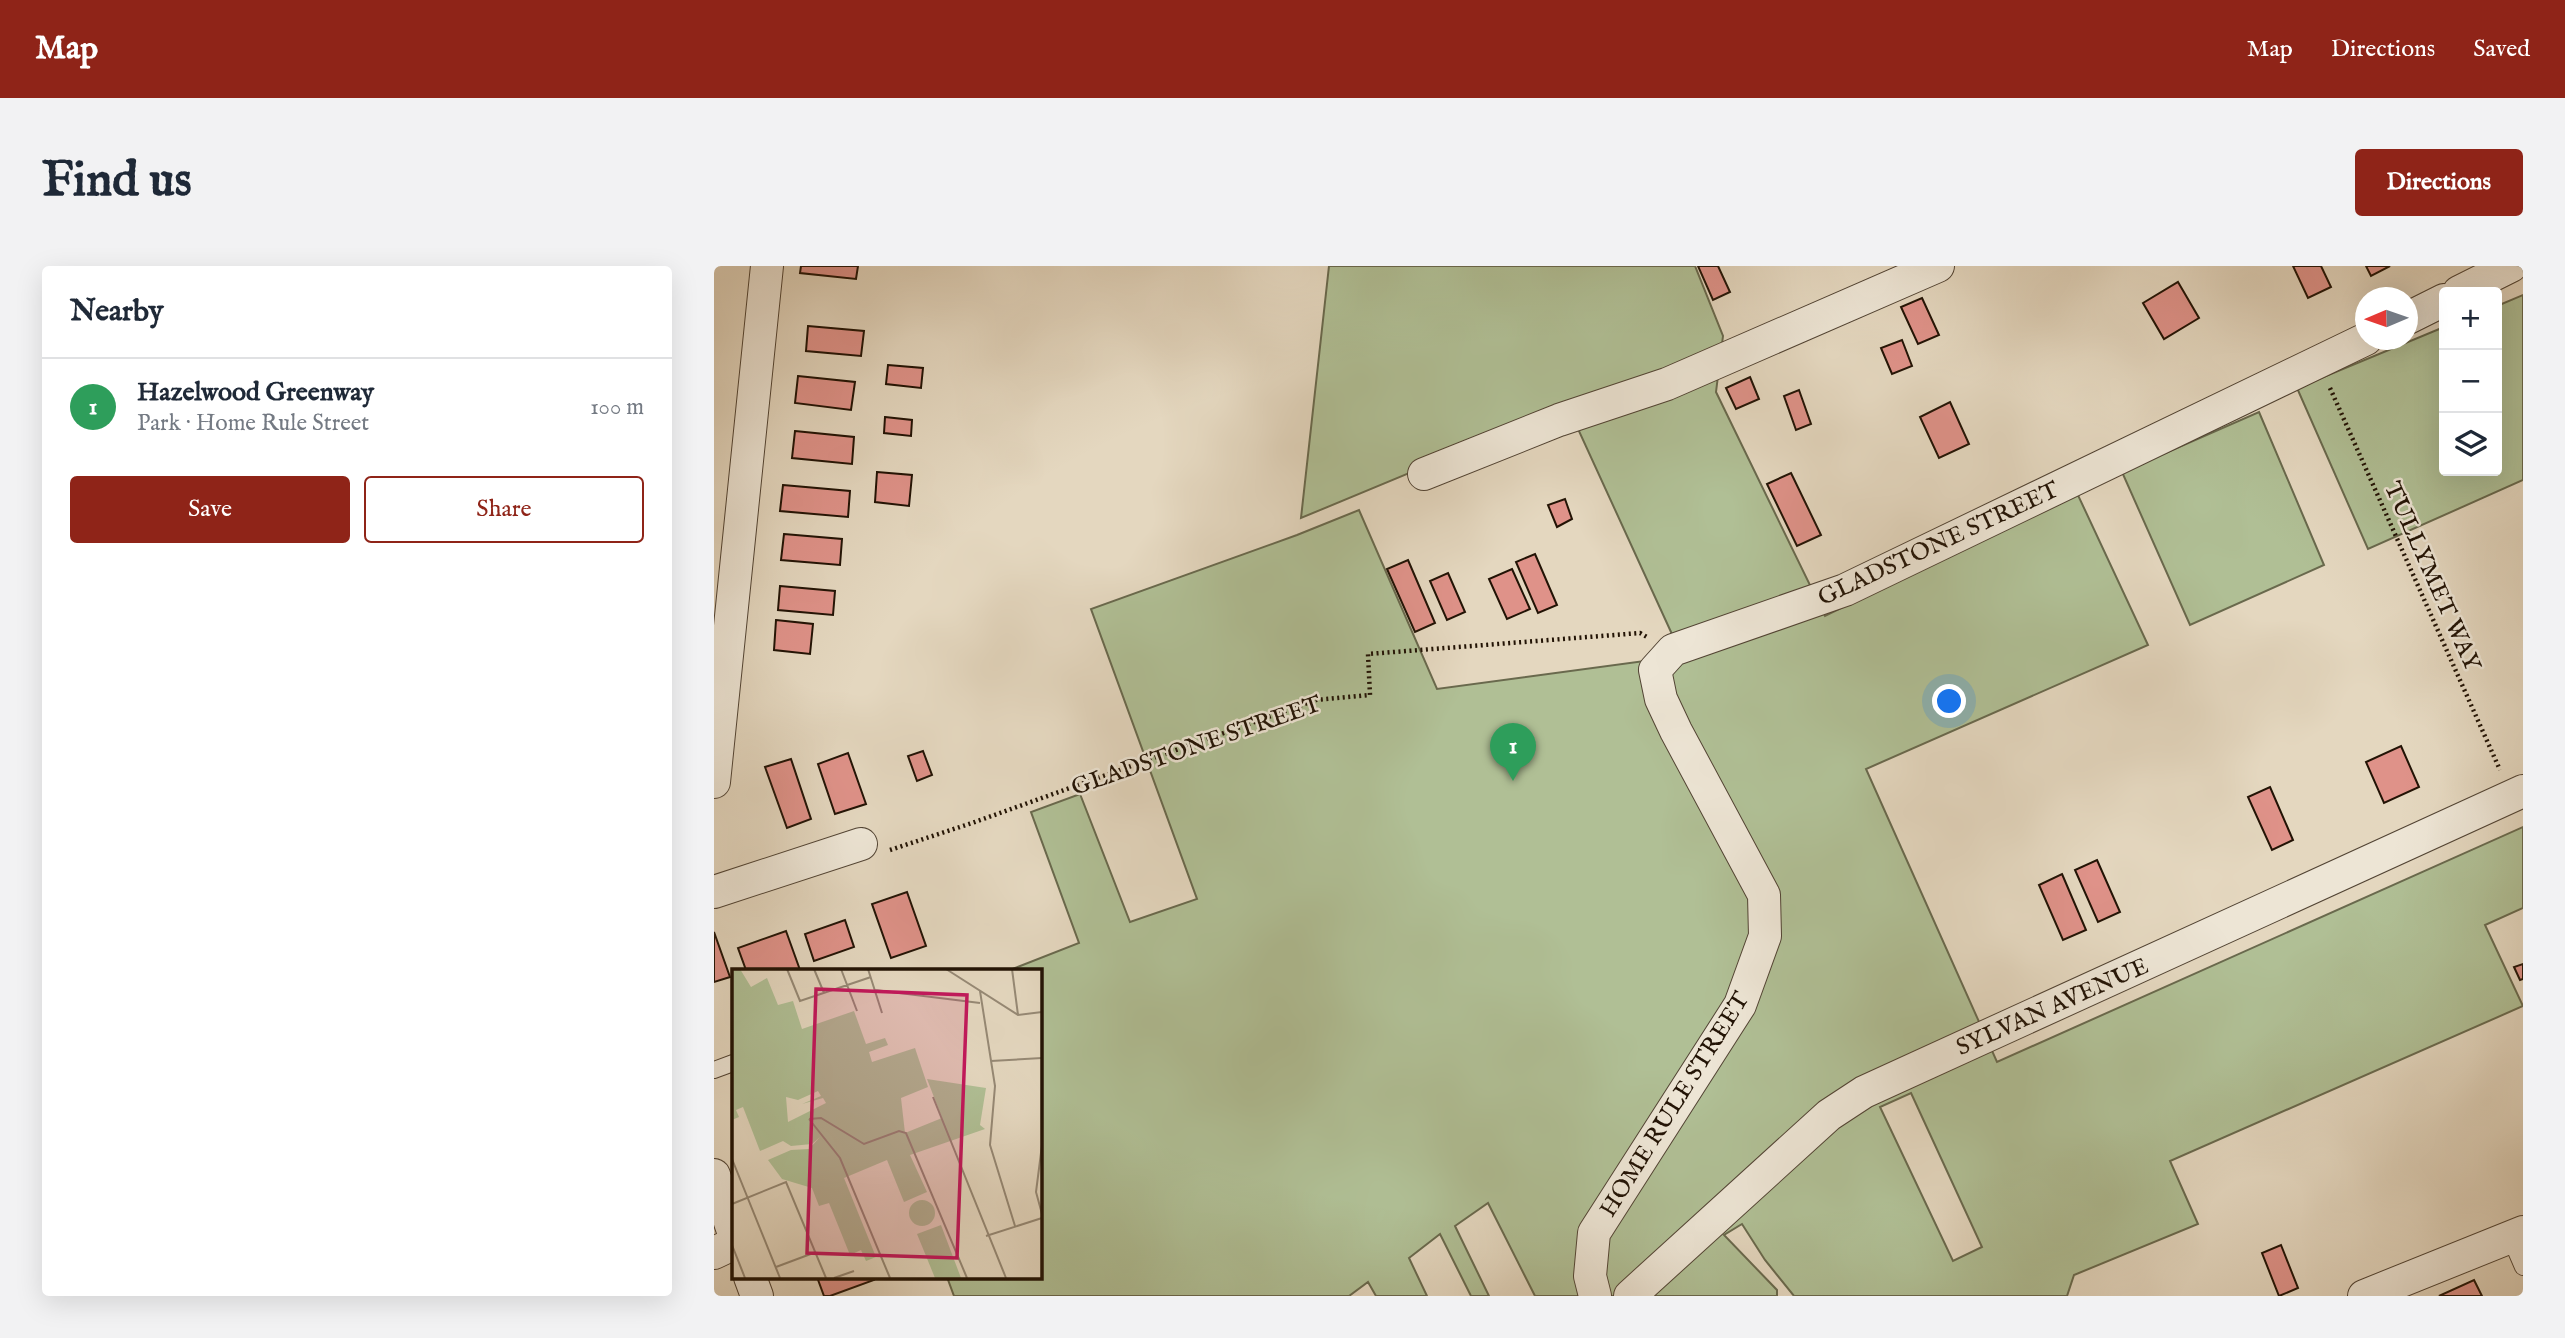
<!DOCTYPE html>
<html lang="en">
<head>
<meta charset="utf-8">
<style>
  :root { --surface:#fff; --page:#f2f2f3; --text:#1f2937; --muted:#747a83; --line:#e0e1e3; --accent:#8f2418 }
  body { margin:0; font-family:"IM FELL English",serif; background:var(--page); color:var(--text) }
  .controls { position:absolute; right:21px; top:21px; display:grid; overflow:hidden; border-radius:7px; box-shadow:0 7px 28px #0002 }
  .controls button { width:63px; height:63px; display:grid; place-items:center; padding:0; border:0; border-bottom:2px solid var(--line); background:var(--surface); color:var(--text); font:35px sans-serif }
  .compass { position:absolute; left:1641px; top:21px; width:63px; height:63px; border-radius:50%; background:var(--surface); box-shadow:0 7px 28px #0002; rotate:268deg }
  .you { position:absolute; left:1236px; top:436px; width:24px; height:24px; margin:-18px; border:5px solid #fff; border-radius:50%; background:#1a73e8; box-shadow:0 0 0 10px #1a73e833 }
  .badge { display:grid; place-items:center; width:46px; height:46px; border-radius:50%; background:var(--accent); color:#fff; font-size:23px; font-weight:700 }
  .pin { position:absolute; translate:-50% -58px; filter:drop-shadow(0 2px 4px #0008) }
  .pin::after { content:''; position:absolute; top:37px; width:24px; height:21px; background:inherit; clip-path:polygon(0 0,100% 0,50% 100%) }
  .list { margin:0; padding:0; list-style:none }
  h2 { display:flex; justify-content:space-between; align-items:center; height:91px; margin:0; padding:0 28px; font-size:30px }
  h2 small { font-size:23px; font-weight:400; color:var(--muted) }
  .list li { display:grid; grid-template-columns:46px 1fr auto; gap:21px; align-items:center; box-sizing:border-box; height:98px; padding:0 28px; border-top:2px solid var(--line) }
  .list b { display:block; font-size:26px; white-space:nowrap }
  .list p { margin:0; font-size:23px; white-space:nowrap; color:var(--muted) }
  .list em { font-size:23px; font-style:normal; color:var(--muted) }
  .actions { display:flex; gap:14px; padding:21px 28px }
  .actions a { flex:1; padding:16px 0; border:2px solid var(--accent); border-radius:7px; text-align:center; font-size:24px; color:var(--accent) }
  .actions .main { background:var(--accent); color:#fff }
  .icon { flex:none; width:38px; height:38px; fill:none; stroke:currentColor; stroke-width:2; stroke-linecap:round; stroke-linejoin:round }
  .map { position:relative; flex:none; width:1809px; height:1030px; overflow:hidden; border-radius:7px }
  header { display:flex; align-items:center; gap:42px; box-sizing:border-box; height:98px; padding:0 35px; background:var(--accent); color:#fff }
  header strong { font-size:33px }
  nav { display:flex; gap:38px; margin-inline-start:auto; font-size:24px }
  .intro { display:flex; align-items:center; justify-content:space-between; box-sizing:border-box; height:168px; padding:0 42px }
  h1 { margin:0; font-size:49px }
  .button { padding:18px 32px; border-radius:7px; background:var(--accent); color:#fff; font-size:24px; font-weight:700 }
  main { display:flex; gap:42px; padding:0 42px }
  aside { flex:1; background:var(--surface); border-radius:7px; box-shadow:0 7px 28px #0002 }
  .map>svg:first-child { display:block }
</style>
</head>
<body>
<header>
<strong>Map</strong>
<nav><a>Map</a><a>Directions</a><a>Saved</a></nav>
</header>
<div class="intro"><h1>Find us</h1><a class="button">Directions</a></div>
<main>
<aside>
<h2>Nearby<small></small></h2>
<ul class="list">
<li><span class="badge" style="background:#2e9e5b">1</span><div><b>Hazelwood Greenway</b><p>Park · Home Rule Street</p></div><em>100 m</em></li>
</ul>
<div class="actions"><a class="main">Save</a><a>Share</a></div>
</aside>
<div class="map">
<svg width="1809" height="1030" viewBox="0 0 1809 1030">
  <rect width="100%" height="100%" fill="#e4d7bf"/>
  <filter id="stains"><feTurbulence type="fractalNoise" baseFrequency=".00286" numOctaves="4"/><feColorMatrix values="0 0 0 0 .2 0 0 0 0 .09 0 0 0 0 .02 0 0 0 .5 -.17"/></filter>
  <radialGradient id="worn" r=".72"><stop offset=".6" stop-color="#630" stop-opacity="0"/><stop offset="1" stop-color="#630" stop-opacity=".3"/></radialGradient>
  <g fill="#b0bf95" stroke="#69694d" stroke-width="2" fill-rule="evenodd">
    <path d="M615 0H981L1009 70 1002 126 1111 350 1363 227 1434 379 1152 503 1283 796 1809 561V642L1771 659 1809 740 1456 895 1484 958 1360 1009 1353 1030H1080L1051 994 1028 958 1010 969 1063 1024V1030H821L774 937 741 960 775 1030H757L726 968 695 992 713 1030H662L654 1016 635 1030H240L233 1011H326V704H296L365 677 317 546 366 528 416 656 483 633 377 343 583 269 645 244 723 423 968 390 854 141 587 252ZM1197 827 1268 981 1239 995 1166 841Z"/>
    <path d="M1809 29V214L1654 283 1583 122 1730 61V205H1783V40Z"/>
    <path d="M1545 146 1610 299 1476 359 1408 206Z"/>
  </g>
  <g fill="#df9289" stroke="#221305" stroke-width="2">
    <path d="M87 0H144L142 13 86 7Z"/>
    <path d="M984 0H1004L1016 26 999 34Z"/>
    <path d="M1579 0H1607L1617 21 1594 32Z"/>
    <path d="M1652 0H1676L1657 10Z"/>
    <path d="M1464 16 1485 52 1450 73 1429 37Z"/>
    <path d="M1208 32 1225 69 1204 78 1187 41Z"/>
    <path d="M94 60 150 65 147 90 92 85Z"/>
    <path d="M1188 74 1198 100 1178 108 1167 82Z"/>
    <path d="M174 99 209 102 207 122 172 118Z"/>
    <path d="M84 110 141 116 137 144 81 137Z"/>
    <path d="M1036 111 1045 133 1022 143 1012 122Z"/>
    <path d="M1085 124 1097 158 1082 164 1070 130Z"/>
    <path d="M1236 136 1255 178 1225 192 1206 151Z"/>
    <path d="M171 151 198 154 197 170 170 167Z"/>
    <path d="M81 165 140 171 138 198 78 192Z"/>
    <path d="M163 206 198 209 195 240 161 236Z"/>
    <path d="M1077 207 1107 269 1083 280 1053 218Z"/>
    <path d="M69 219 136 225 134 251 66 245Z"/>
    <path d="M851 233 858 253 843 261 834 239Z"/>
    <path d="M70 268 128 273 126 299 67 294Z"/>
    <path d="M821 288 843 339 824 347 802 296Z"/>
    <path d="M694 294 721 357 701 366 673 303Z"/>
    <path d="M798 303 816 343 793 353 775 313Z"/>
    <path d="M734 307 751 346 733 354 716 315Z"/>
    <path d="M66 320 121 325 119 349 64 344Z"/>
    <path d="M62 354 99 358 96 388 60 384Z"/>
    <path d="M1687 480 1705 521 1670 537 1652 496Z"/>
    <path d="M209 485 218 509 203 515 194 490Z"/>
    <path d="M134 487 152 538 121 548 104 498Z"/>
    <path d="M77 493 97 553 73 562 51 501Z"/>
    <path d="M1556 521 1579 574 1558 584 1534 531Z"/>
    <path d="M1383 594 1406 646 1384 656 1361 604Z"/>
    <path d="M1348 608 1372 664 1349 674 1325 619Z"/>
    <path d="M193 626 212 680 177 692 158 638Z"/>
    <path d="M131 654 140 681 100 695 91 668Z"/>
    <path d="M72 665 86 704H32L24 682Z"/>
    <path d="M0 666 16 711 0 716Z"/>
    <path d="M1809 698V713L1806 714 1800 701Z"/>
    <path d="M1567 979 1584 1022 1565 1030 1548 987Z"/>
    <path d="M103 1011H159L160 1014 116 1030H110Z"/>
    <path d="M1760 1014 1768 1030H1725Z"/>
  </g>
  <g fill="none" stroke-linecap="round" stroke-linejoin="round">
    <g stroke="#524434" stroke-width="18">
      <g id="service">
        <path d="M0 804 19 797"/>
        <path d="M1796 971 1809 1001"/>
      </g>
    </g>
    <g stroke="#524434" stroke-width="34">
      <g id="minor">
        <path d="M1745 26 1797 0"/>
        <path d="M1694 52 1730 34"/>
        <path d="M710 208 845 154 953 118 1224 0"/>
        <path d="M0 516 53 0"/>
        <path d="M0 626 147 578"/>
        <path d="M0 909 19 965"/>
        <path d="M0 987 19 978"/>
        <path d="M36 1011 43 1030"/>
        <path d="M881 1030 876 1010 880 967 1026 739 1051 670 1050 629 962 465 947 433 941 404 959 384 1131 324 1652 73"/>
        <path d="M916 1030 1115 849 1150 826 1809 525"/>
        <path d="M1650 1030 1809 966"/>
      </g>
    </g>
    <g stroke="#221305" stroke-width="4.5" stroke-dasharray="2 3.5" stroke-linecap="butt">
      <path d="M1616 122 1786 504"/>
      <path d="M176 584 258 557 602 434 656 429 654 388 926 367 933 371"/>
    </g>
    <use href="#service" stroke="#ede5d5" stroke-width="16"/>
    <use href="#minor" stroke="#ede5d5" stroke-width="32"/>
  </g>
  <g text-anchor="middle" stroke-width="5" stroke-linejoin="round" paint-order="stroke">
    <g font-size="24" fill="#221305" stroke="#ede5d5">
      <text transform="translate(1224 277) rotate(-25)" y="8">GLADSTONE STREET</text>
      <text transform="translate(1719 310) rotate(66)" y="8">TULLYMET WAY</text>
      <text transform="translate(482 479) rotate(-19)" y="8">GLADSTONE STREET</text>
      <text transform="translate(1338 740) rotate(-24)" y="8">SYLVAN AVENUE</text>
      <text transform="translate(960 838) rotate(-58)" y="8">HOME RULE STREET</text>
    </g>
  </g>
  <g transform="translate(18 703)">
    <rect width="310" height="310" fill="#e4d7bf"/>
    <path d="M0 0H8L19 18 35 9 46 36 61 32 70 60 122 42 134 75 153 69 156 76 137 83 140 93 183 79 196 118 169 129 173 164 210 149 195 110 254 119 248 156 253 160 178 186 195 223 172 233 155 191 112 209 144 288 134 292 129 281 118 286 97 234 87 237 80 219 50 210 36 191 59 181 77 180 88 168 80 175 59 177 51 172 28 182 11 138 4 141 7 148 0 151ZM86 122 89 127 70 135 91 129 94 134 56 153 54 128 66 131ZM177 244a13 13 0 1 1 26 0a13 13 0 1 1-26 0ZM209 256 229 309H203L185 265Z" fill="#b0bf95" fill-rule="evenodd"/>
    <path fill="none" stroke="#968975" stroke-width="2" d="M55 0 68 32 139 8M82 0 92 24M109 0 125 42M136 0 150 44M192 0H214M214 0 286 46 310 43M280 0 286 46M143 21 248 34M248 22 263 117 258 176 283 257M259 92 310 89M201 128 274 309M77 150 89 149 132 175 167 162 174 164 235 309M77 150 108 189 158 309M310 176 304 223 310 245M0 190 48 309M0 235 54 213 94 309M254 267 310 249M0 276 13 309M44 298 84 283M102 309 122 302"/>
    <path fill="#c2185b" fill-opacity="0.15" stroke="#c2185b" stroke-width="3.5" d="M84 20 235 26 225 289 75 284Z"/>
    <rect width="310" height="310" fill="none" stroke="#221305" stroke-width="3.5"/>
  </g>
  <rect width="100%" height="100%" filter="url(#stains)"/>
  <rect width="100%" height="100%" fill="url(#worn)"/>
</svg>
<div class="controls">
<button>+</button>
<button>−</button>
<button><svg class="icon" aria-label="layers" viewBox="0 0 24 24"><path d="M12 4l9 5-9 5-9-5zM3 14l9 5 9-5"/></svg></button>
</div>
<svg class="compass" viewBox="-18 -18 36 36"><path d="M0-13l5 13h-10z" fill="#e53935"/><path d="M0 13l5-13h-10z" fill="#747a83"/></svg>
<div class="you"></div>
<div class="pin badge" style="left:799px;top:515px;background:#2e9e5b">1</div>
</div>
</main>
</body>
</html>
